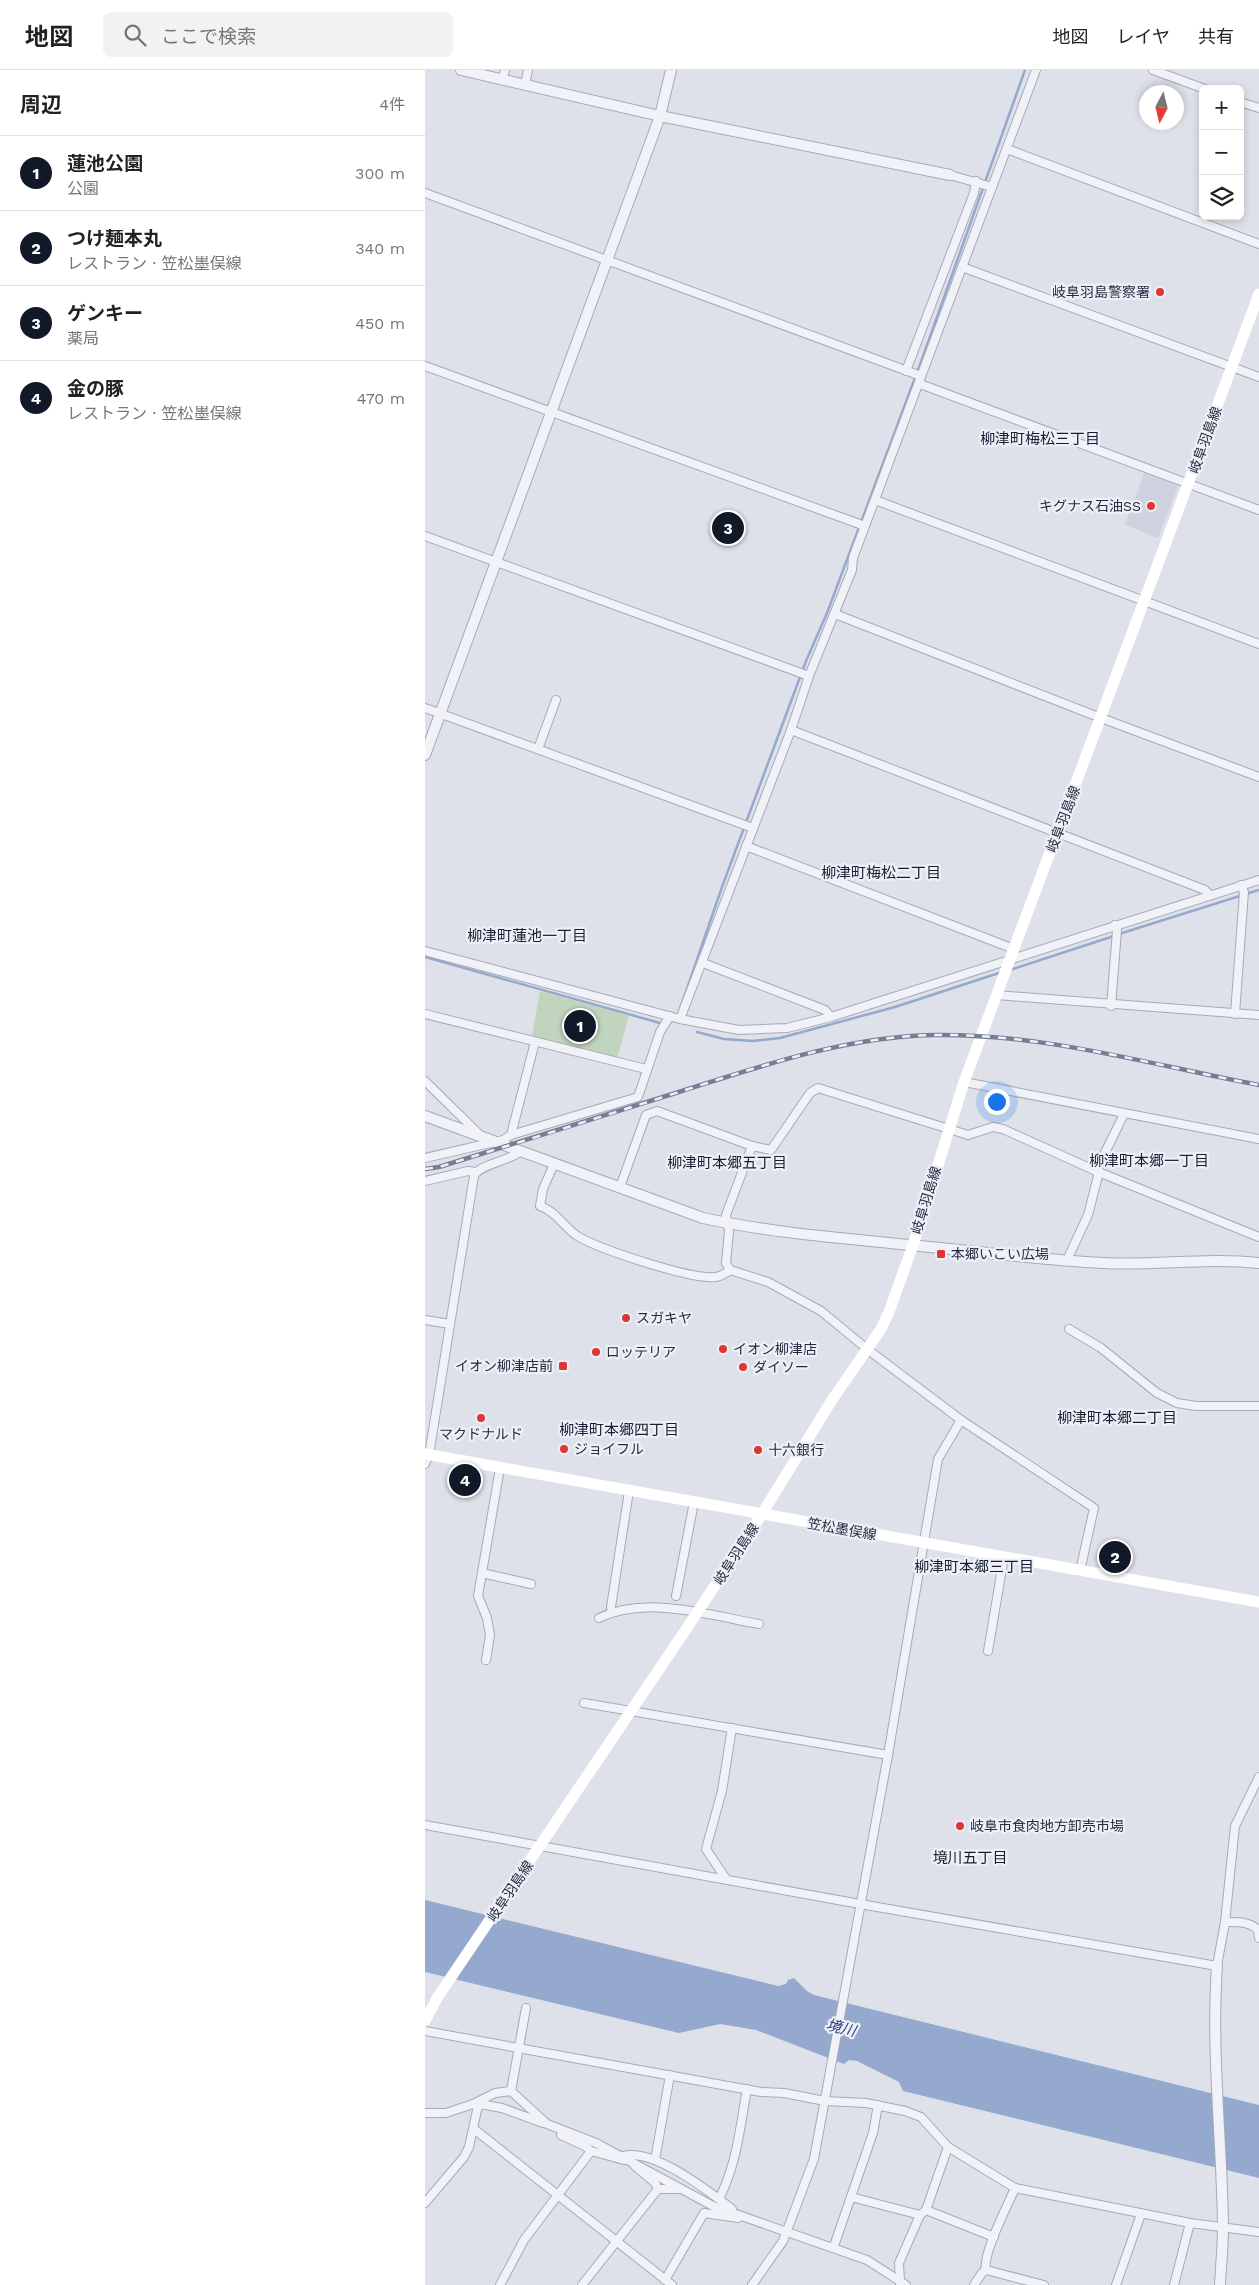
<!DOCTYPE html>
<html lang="ja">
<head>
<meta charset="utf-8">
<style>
  :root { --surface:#fff; --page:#f2f2f2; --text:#222; --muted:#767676; --line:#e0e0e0; --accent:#111827 }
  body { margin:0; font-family:"Work Sans","Noto Sans JP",sans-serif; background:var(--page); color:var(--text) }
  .controls { position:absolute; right:15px; top:15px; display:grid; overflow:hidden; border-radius:8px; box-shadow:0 2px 8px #0003 }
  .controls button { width:45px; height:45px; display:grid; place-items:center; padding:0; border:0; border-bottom:1px solid var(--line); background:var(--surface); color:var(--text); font:25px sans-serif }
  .compass { position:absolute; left:714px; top:15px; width:45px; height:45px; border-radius:50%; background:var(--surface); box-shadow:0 2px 8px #0003; rotate:187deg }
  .you { position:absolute; left:571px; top:1031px; width:18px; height:18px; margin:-12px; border:4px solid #fff; border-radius:50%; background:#1a73e8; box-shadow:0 0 0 8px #1a73e833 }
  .badge { display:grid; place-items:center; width:32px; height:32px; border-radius:50%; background:var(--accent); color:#fff; font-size:16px; font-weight:700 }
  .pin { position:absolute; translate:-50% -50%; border:2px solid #fff; box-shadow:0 1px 5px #0006 }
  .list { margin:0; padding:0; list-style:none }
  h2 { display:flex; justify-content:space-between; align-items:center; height:65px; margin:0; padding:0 20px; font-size:21px }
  h2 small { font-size:16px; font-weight:400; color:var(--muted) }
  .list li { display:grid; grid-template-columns:32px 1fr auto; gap:15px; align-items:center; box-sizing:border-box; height:75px; padding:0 20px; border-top:1px solid var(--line) }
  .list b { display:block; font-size:19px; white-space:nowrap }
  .list p { margin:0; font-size:16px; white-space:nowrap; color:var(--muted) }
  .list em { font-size:16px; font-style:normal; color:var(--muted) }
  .icon { flex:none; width:28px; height:28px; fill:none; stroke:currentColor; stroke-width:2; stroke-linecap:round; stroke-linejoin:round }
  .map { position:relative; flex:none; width:834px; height:2215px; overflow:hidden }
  header { display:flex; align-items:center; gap:30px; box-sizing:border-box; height:70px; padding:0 25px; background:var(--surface); border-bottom:1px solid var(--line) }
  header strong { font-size:24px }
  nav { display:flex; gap:28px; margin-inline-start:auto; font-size:18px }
  .search { width:350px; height:45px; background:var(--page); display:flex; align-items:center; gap:12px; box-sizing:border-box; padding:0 18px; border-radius:8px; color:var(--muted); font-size:19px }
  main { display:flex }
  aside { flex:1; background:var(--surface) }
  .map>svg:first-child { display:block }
</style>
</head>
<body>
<header>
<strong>地図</strong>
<div class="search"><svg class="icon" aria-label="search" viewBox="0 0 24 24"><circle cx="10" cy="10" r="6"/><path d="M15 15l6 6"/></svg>ここで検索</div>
<nav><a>地図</a><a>レイヤ</a><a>共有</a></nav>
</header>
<main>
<aside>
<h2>周辺<small>4件</small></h2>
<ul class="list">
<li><span class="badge">1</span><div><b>蓮池公園</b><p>公園</p></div><em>300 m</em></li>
<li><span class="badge">2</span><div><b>つけ麺本丸</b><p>レストラン · 笠松墨俣線</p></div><em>340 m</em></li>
<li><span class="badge">3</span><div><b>ゲンキー</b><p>薬局</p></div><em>450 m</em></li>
<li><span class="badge">4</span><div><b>金の豚</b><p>レストラン · 笠松墨俣線</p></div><em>470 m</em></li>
</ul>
</aside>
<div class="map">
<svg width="834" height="2215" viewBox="0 0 834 2215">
  <rect width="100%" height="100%" fill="#dee1e9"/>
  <path fill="#d0d3df" d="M720 401 751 414 753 417 733 468 700 455Z"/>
  <path fill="#c0d4be" d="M115 921 204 946 192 988 107 966Z"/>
  <path fill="#95a8ce" d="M0 1830 353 1916 361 1914 363 1910 369 1908 382 1921 389 1925 834 2035V2108L478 2021 474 2012 432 1991 424 1990 419 1994 331 1960 295 1954 254 1963 0 1902Z"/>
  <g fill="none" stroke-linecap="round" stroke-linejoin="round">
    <g stroke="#95a8ce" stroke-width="2.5">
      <path d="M694 864 834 820"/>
      <path d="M0 887 235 953"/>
      <path d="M585 900 689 866"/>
      <path d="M254 942 297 817 381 591 402 543 496 292 600 0"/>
      <path d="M272 962 299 969 328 971 355 968 470 937 577 902"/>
    </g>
    <g stroke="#a6aab7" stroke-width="10">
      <g id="minor">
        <path d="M728 0 780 19"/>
        <path d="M77 10 80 0"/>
        <path d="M100 15 103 0"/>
        <path d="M815 32 834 38"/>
        <path d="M582 79 834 174"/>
        <path d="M525 105 567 117"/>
        <path d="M0 123 496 306"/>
        <path d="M537 197 834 307"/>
        <path d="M0 296 440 456"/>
        <path d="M481 301 549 123 551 111"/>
        <path d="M495 314 834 440"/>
        <path d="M450 430 834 574"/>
        <path d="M0 466 384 606"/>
        <path d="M410 544 676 648 834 707"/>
        <path d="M0 638 328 758"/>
        <path d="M366 660 780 820 785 825"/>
        <path d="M113 679 131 630"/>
        <path d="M321 776 589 879"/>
        <path d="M0 881 255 949 314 960 362 958 406 947 834 810"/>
        <path d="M278 893 400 940 406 947"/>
        <path d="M571 925 834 945"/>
        <path d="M686 936 692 860 690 855"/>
        <path d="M0 944 221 999"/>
        <path d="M810 944 819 822 816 815"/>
        <path d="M255 949 366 660 384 606 427 500 428 488 611 0"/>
        <path d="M0 1011 54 1064"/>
        <path d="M539 1012 834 1069"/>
        <path d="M86 1065 110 972"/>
        <path d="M327 1076 301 1145 304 1161 301 1193 305 1200 343 1212 396 1241 442 1279 536 1350 669 1438 655 1501"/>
        <path d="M0 1088 78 1070 86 1065 213 1027 235 962 245 946"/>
        <path d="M129 1094 118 1119 115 1136C131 1141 140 1159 154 1167 177 1180 267 1210 291 1207 297 1206 301 1203 305 1200"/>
        <path d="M671 1101 699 1044"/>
        <path d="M0 1111 43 1101 50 1102"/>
        <path d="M195 1117 221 1045 232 1041 327 1076 346 1080 385 1023 393 1018 543 1065 568 1057 578 1059 671 1101 834 1167"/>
        <path d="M642 1190 663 1145 674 1102"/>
        <path d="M0 1250 25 1254"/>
        <path d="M644 1259 676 1278 732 1323 752 1333 771 1336H834"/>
        <path d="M0 1394 4 1385 49 1106C54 1094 85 1091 96 1081"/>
        <path d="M57 1503 106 1514"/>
        <path d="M251 1526 269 1432"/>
        <path d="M187 1542 186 1537 204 1421"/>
        <path d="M174 1548C223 1525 283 1545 334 1554"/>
        <path d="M563 1581 579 1487"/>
        <path d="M61 1590 65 1565 62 1548 53 1526 75 1398"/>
        <path d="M159 1633 463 1685"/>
        <path d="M0 1755 435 1834 792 1896 800 1852 810 1756 834 1707"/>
        <path d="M301 1809 281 1779 297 1721 307 1658"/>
        <path d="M800 1852C811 1852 824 1851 833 1860L834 1868"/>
        <path d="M0 1961 336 2022 359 2023 400 2031 441 2033 480 2041 496 2047 523 2077 590 2118 765 2153 834 2162"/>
        <path d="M86 2021 101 1938"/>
        <path d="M48 2034 70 2023 86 2021 122 2054 171 2073 288 2136 442 2190 481 2215"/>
        <path d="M0 2043H21L48 2034H55L77 2038 118 2053"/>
        <path d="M49 2059 247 2215"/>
        <path d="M523 2077 501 2140 569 2167"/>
        <path d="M166 2081 199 2090"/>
        <path d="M198 2086C229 2078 283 2121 307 2139V2143"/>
        <path d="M230 2090 245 2005"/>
        <path d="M210 2096 230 2113 233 2119"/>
        <path d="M426 2127 495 2145 501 2140"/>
        <path d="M294 2129C312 2094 315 2057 322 2019"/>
        <path d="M0 2133 39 2087 44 2077 52 2040 55 2034"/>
        <path d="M409 2176 448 2063 453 2035"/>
        <path d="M561 2200C557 2184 583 2135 590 2118"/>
        <path d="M240 2210 279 2143 313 2148"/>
        <path d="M475 2213 474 2193 495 2145"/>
        <path d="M75 2215 99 2170 166 2081 160 2076 136 2065"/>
        <path d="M157 2215 233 2119H254"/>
        <path d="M327 2215 358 2171 389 2089 463 1685 513 1389 536 1350"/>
        <path d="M549 2215 557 2203 561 2200 619 2215"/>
        <path d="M691 2215 716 2144"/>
        <path d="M749 2215 765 2153"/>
      </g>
    </g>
    <g stroke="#a6aab7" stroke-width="12">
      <g id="tertiary">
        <path d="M36 0 235 46 525 105"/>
        <path d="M0 685 227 68 235 46 246 0"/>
        <path d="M0 1046 278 1148C347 1163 416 1168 485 1175 550 1181 614 1190 678 1193 730 1196 782 1187 834 1193"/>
        <path d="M792 1896C786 1984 797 2070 798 2157 798 2176 796 2195 795 2215"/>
      </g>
    </g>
    <use href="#minor" stroke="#f1f2f7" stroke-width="8"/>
    <use href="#tertiary" stroke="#f1f2f7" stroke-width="10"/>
    <g stroke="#fff" stroke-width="11">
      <path d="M0 1384 834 1532"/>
      <path d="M264 1555 337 1444 405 1333 456 1259 464 1242 488 1175 539 1012 834 224"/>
    </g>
    <g stroke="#767d95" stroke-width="4.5">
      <path id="rail" d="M0 1099 14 1097C95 1072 176 1047 257 1021 339 995 421 967 508 965 618 963 727 995 834 1015"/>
    </g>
    <use href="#rail" stroke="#eef0f7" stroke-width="2.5" stroke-dasharray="8" stroke-linecap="butt"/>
    <path stroke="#fff" stroke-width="11" d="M0 1951 12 1928 264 1555"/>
  </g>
  <g fill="#dd3635" stroke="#eef0f7" stroke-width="2">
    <circle cx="735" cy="222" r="5"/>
    <circle cx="726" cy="436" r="5"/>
    <rect x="511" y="1179" width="10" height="10" rx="2.5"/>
    <circle cx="201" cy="1248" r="5"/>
    <circle cx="298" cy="1279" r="5"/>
    <circle cx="171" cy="1282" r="5"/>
    <rect x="133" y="1291" width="10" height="10" rx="2.5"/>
    <circle cx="318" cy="1297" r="5"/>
    <circle cx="56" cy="1348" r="5"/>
    <circle cx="139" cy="1379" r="5"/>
    <circle cx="333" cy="1380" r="5"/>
    <circle cx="535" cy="1756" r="5"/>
  </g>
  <g text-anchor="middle" stroke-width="4.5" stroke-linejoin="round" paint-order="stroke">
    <g font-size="14" fill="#252b42" stroke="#eef0f7" text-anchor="start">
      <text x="725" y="227" text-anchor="end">岐阜羽島警察署</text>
      <text x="716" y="441" text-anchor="end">キグナス石油SS</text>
      <text x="526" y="1189">本郷いこい広場</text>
      <text x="211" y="1253">スガキヤ</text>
      <text x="308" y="1284">イオン柳津店</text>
      <text x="181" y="1287">ロッテリア</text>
      <text x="128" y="1301" text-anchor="end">イオン柳津店前</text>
      <text x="328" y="1302">ダイソー</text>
      <text x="56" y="1369" text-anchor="middle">マクドナルド</text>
      <text x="149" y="1384">ジョイフル</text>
      <text x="343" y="1385">十六銀行</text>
      <text x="545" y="1761">岐阜市食肉地方卸売市場</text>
    </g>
    <g font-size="14" fill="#252b42" stroke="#eef0f7">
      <text transform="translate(780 370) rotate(-70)" y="5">岐阜羽島線</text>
      <text transform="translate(638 749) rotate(-69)" y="5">岐阜羽島線</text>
      <text transform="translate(501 1130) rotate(-73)" y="5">岐阜羽島線</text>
      <text transform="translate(417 1459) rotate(10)" y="5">笠松墨俣線</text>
      <text transform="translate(311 1484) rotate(-57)" y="5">岐阜羽島線</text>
      <text transform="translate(85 1821) rotate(-56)" y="5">岐阜羽島線</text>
    </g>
    <g font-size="15" fill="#181d33" stroke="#eef0f7">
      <text x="615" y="374">柳津町梅松三丁目</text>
      <text x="456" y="808">柳津町梅松二丁目</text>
      <text x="102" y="871">柳津町蓮池一丁目</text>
      <text x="724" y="1096">柳津町本郷一丁目</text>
      <text x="302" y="1098">柳津町本郷五丁目</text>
      <text x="692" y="1353">柳津町本郷二丁目</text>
      <text x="194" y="1365">柳津町本郷四丁目</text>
      <text x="549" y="1502">柳津町本郷三丁目</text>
      <text x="545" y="1793">境川五丁目</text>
    </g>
    <g font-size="15" font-style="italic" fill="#2b427a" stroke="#eef0f7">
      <text transform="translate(416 1958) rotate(14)" y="5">境川</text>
    </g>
  </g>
</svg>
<div class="controls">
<button>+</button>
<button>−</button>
<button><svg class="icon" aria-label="layers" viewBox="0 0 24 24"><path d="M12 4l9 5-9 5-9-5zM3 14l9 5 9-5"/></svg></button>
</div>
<svg class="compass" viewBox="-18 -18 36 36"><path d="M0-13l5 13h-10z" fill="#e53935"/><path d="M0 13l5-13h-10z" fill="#767676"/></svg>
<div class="you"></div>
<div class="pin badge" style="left:155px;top:956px">1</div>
<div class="pin badge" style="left:690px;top:1487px">2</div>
<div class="pin badge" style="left:303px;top:458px">3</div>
<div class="pin badge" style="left:40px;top:1410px">4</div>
</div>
</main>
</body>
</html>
